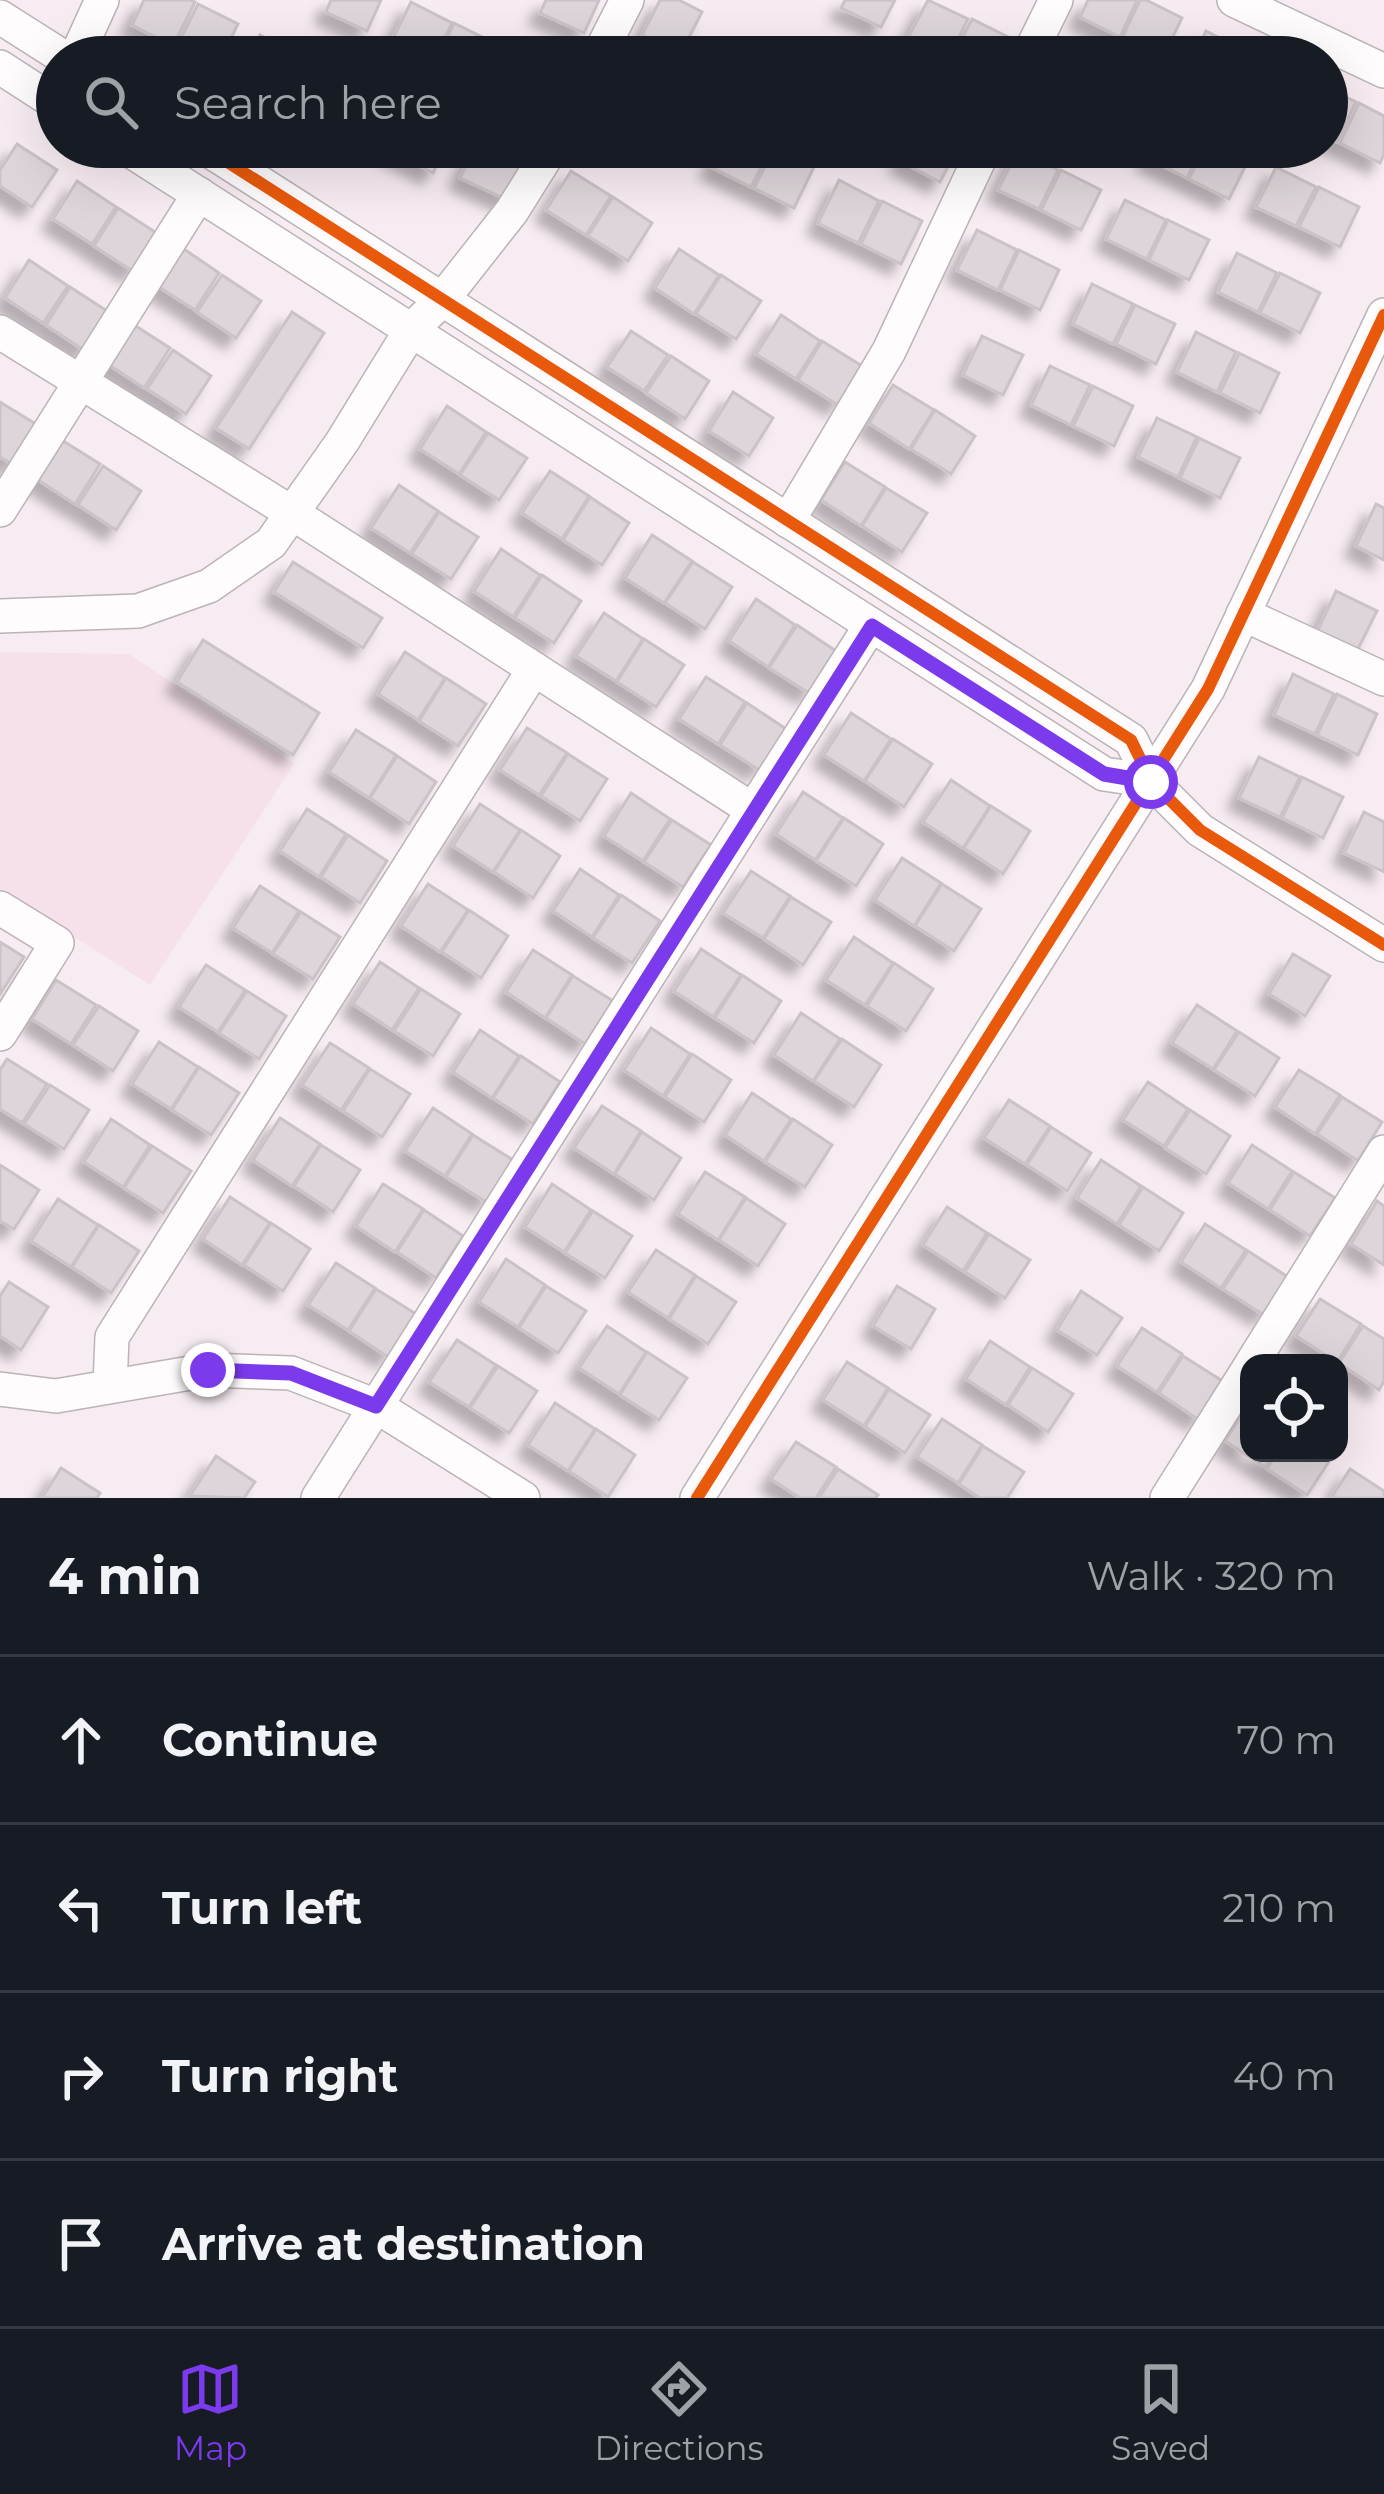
<!DOCTYPE html>
<html lang="en">
<head>
<meta charset="utf-8">
<style>
  :root { --surface:#171b24; --page:#242831; --text:#f1f3f6; --muted:#9ea1a6; --line:#363941; --accent:#7c3aed }
  body { margin:0; font-family:Montserrat,sans-serif; background:var(--page); color:var(--text) }
  .controls { position:absolute; right:36px; bottom:36px; display:grid; overflow:hidden; border-radius:24px; box-shadow:0 12px 48px #0002 }
  .controls button { width:108px; height:108px; display:grid; place-items:center; padding:0; border:0; border-bottom:3px solid var(--line); background:var(--surface); color:var(--text); font:60px sans-serif }
  .stop { position:absolute; width:36px; height:36px; margin:-27px; border:9px solid #7c3aed; border-radius:50%; background:#fff }
  .stop.end { background:#7c3aed; border-color:#fff; box-shadow:0 3px 12px #0008 }
  .list { margin:0; padding:0; list-style:none }
  h2 { display:flex; justify-content:space-between; align-items:center; height:156px; margin:0; padding:0 48px; font-size:51px }
  h2 small { font-size:39px; font-weight:400; color:var(--muted) }
  .list li { display:grid; grid-template-columns:78px 1fr auto; gap:36px; align-items:center; box-sizing:border-box; height:168px; padding:0 48px; border-top:3px solid var(--line) }
  .list b { display:block; font-size:45px; white-space:nowrap }
  .list em { font-size:39px; font-style:normal; color:var(--muted) }
  .icon { flex:none; width:66px; height:66px; fill:none; stroke:currentColor; stroke-width:2; stroke-linecap:round; stroke-linejoin:round }
  .map { position:relative; flex:none; width:1384px; height:1498px; overflow:hidden }
  .search { position:absolute; background:var(--surface); box-shadow:0 12px 48px #0002; left:36px; right:36px; top:36px; height:132px; display:flex; align-items:center; gap:30px; box-sizing:border-box; padding:0 42px; border-radius:66px; color:var(--muted); font-size:45px }
  .sheet { height:828px; background:var(--surface) }
  nav { display:flex; justify-content:space-around; align-items:center; box-sizing:border-box; height:168px; border-top:3px solid var(--line); background:var(--surface); font-size:33px; color:var(--muted) }
  nav a { display:grid; justify-items:center; gap:6px }
  nav .on { color:var(--accent) }
  .map>svg:first-child { display:block }
</style>
</head>
<body>
<div class="map">
<svg width="1384" height="1498" viewBox="0 0 1384 1498">
  <defs>
    <filter id="shadow"><feDropShadow dx="-11" dy="11" stdDeviation="6" flood-color="#0004"/></filter>
  </defs>
  <rect width="100%" height="100%" fill="#f7ecf2"/>
  <path fill="#f6e1eb" d="M0 652 129 654 294 764 150 985 0 890Z"/>
  <g fill="#ddd5d9" stroke="#cac2c6" stroke-width="3" filter="url(#shadow)">
    <path d="M144 0H190L195 2 173 46 132 25Z"/>
    <path d="M331 0H381L367 31 326 12Z"/>
    <path d="M546 0H599L584 33 540 13Z"/>
    <path d="M660 0H679L702 12 680 55 642 35Z"/>
    <path d="M845 0H895L881 27 841 8Z"/>
    <path d="M928 0 968 19 949 57H940L907 40Z"/>
    <path d="M1088 0H1137L1120 37 1080 17Z"/>
    <path d="M1140 0H1146L1182 18 1163 57 1122 38Z"/>
    <path d="M411 2 452 23 435 57H415L390 44Z"/>
    <path d="M198 4 238 24 222 57H195L176 48Z"/>
    <path d="M972 19 1012 39 1003 57H952Z"/>
    <path d="M454 23 496 44 489 57H438Z"/>
    <path d="M1206 31 1246 51 1244 57H1194Z"/>
    <path d="M260 35 302 56V57H250Z"/>
    <path d="M1327 88 1356 102 1337 142 1327 137Z"/>
    <path d="M1359 103 1384 116V154L1380 163 1340 143Z"/>
    <path d="M17 144 57 170 32 207 0 186V170Z"/>
    <path d="M395 147H446L433 173 392 152Z"/>
    <path d="M475 147H498L528 161 510 201 460 178Z"/>
    <path d="M721 147H771L751 187 711 167Z"/>
    <path d="M775 147 815 165 794 208 754 188Z"/>
    <path d="M908 147H958L940 182 900 161Z"/>
    <path d="M1152 147H1202L1187 178 1147 158Z"/>
    <path d="M1205 147H1225L1249 159 1229 199 1189 179Z"/>
    <path d="M1018 150 1058 170 1039 209 998 190Z"/>
    <path d="M1276 167 1316 187 1296 226 1256 207Z"/>
    <path d="M1061 170 1101 190 1081 230 1041 210Z"/>
    <path d="M571 171 611 196 586 235 546 210Z"/>
    <path d="M839 180 879 201 858 243 818 223Z"/>
    <path d="M77 181 116 207 92 244 53 219Z"/>
    <path d="M1319 187 1359 207 1340 247 1299 227Z"/>
    <path d="M613 197 652 223 628 261 588 236Z"/>
    <path d="M1125 200 1166 220 1147 259 1106 239Z"/>
    <path d="M882 201 922 221 901 264 861 244Z"/>
    <path d="M118 208 158 234 134 272 94 246Z"/>
    <path d="M1168 220 1209 240 1189 280 1149 260Z"/>
    <path d="M977 230 1017 250 998 290 957 270Z"/>
    <path d="M181 247 219 273 195 310 156 285Z"/>
    <path d="M679 249 719 275 694 314 655 288Z"/>
    <path d="M1019 250 1059 270 1040 310 1000 290Z"/>
    <path d="M1237 253 1277 273 1258 312 1218 292Z"/>
    <path d="M29 260 68 286 43 323 5 298Z"/>
    <path d="M1280 273 1320 293 1300 333 1260 313Z"/>
    <path d="M222 275 261 301 236 338 197 312Z"/>
    <path d="M721 275 761 301 736 339 696 314Z"/>
    <path d="M1092 284 1133 304 1113 344 1073 324Z"/>
    <path d="M70 287 110 313 85 351 46 325Z"/>
    <path d="M1135 305 1175 324 1156 364 1116 344Z"/>
    <path d="M292 312 324 333 249 449 216 428Z"/>
    <path d="M781 315 820 341 796 379 756 354Z"/>
    <path d="M131 323 170 348 144 388 105 362Z"/>
    <path d="M631 331 668 355 644 391 607 367Z"/>
    <path d="M1196 332 1236 352 1217 392 1177 372Z"/>
    <path d="M982 336 1023 355 1003 395 963 375Z"/>
    <path d="M822 341 862 366 838 405 798 380Z"/>
    <path d="M173 350 211 376 186 414 147 389Z"/>
    <path d="M1239 353 1279 373 1260 413 1220 393Z"/>
    <path d="M671 356 709 381 685 419 646 393Z"/>
    <path d="M1050 366 1090 385 1071 425 1031 405Z"/>
    <path d="M893 385 934 410 909 449 869 423Z"/>
    <path d="M1093 386 1133 406 1114 446 1073 426Z"/>
    <path d="M733 392 773 418 749 456 709 431Z"/>
    <path d="M0 402 39 426 14 465 0 457Z"/>
    <path d="M447 406 486 432 459 474 420 449Z"/>
    <path d="M935 410 975 436 951 474 911 449Z"/>
    <path d="M1157 418 1197 437 1178 477 1138 457Z"/>
    <path d="M488 433 527 458 499 500 460 475Z"/>
    <path d="M1199 438 1240 458 1220 498 1180 478Z"/>
    <path d="M60 439 100 464 75 504 35 478Z"/>
    <path d="M845 462 885 487 861 526 821 500Z"/>
    <path d="M103 466 141 491 116 530 78 505Z"/>
    <path d="M550 471 589 496 562 539 522 513Z"/>
    <path d="M399 485 438 511 410 553 371 528Z"/>
    <path d="M886 488 927 513 902 552 862 526Z"/>
    <path d="M590 497 629 523 602 565 563 540Z"/>
    <path d="M1376 504 1384 508V560L1356 546Z"/>
    <path d="M439 512 478 537 451 579 412 554Z"/>
    <path d="M652 535 692 561 664 603 625 578Z"/>
    <path d="M501 549 540 575 513 617 474 591Z"/>
    <path d="M293 562 382 618 363 648 274 592Z"/>
    <path d="M693 562 732 587 705 629 665 603Z"/>
    <path d="M542 575 581 601 554 643 515 618Z"/>
    <path d="M1336 591 1377 611 1357 651 1317 632Z"/>
    <path d="M756 599 795 625 768 667 729 641Z"/>
    <path d="M604 613 643 639 616 681 576 656Z"/>
    <path d="M797 625 836 651 809 693 769 668Z"/>
    <path d="M644 639 684 665 656 707 617 682Z"/>
    <path d="M203 640 319 713 293 755 177 682Z"/>
    <path d="M405 652 445 678 418 720 378 694Z"/>
    <path d="M1293 674 1334 694 1315 734 1274 715Z"/>
    <path d="M706 677 745 702 718 744 679 719Z"/>
    <path d="M446 678 486 704 458 746 419 721Z"/>
    <path d="M1337 694 1377 714 1358 755 1317 735Z"/>
    <path d="M747 703 786 729 759 770 720 745Z"/>
    <path d="M851 713 891 739 864 781 824 755Z"/>
    <path d="M527 728 567 753 539 795 500 770Z"/>
    <path d="M356 730 396 755 369 798 329 772Z"/>
    <path d="M893 739 932 764 904 807 865 781Z"/>
    <path d="M568 754 607 779 580 821 541 796Z"/>
    <path d="M397 756 436 782 409 824 370 798Z"/>
    <path d="M1259 757 1300 777 1280 817 1239 798Z"/>
    <path d="M1302 777 1343 797 1323 838 1282 818Z"/>
    <path d="M951 780 990 806 963 848 923 822Z"/>
    <path d="M803 792 843 818 815 860 776 834Z"/>
    <path d="M631 793 670 819 643 861 604 836Z"/>
    <path d="M480 804 520 830 493 872 453 846Z"/>
    <path d="M991 806 1030 831 1003 874 964 848Z"/>
    <path d="M307 809 346 834 319 877 280 851Z"/>
    <path d="M1364 812 1384 822V872L1344 853Z"/>
    <path d="M844 818 883 844 856 886 816 861Z"/>
    <path d="M672 820 711 845 683 887 644 862Z"/>
    <path d="M521 830 560 856 533 898 494 872Z"/>
    <path d="M348 835 387 861 360 903 321 877Z"/>
    <path d="M902 858 941 883 914 926 875 900Z"/>
    <path d="M580 869 619 895 592 937 553 911Z"/>
    <path d="M751 871 790 896 763 938 723 913Z"/>
    <path d="M428 884 468 910 440 952 401 926Z"/>
    <path d="M942 884 981 909 954 951 915 926Z"/>
    <path d="M260 886 299 911 272 953 233 928Z"/>
    <path d="M621 895 660 921 632 963 593 938Z"/>
    <path d="M791 897 831 922 803 965 764 939Z"/>
    <path d="M469 910 508 936 481 978 442 952Z"/>
    <path d="M301 912 340 937 313 979 273 954Z"/>
    <path d="M854 937 893 963 865 1005 826 980Z"/>
    <path d="M0 942 24 957 0 994Z"/>
    <path d="M701 949 741 975 713 1017 674 991Z"/>
    <path d="M533 950 572 975 545 1018 506 992Z"/>
    <path d="M1293 954 1330 976 1305 1016 1269 994Z"/>
    <path d="M380 962 419 988 392 1030 353 1004Z"/>
    <path d="M894 963 933 989 906 1031 867 1006Z"/>
    <path d="M206 965 245 990 218 1032 179 1007Z"/>
    <path d="M742 975 781 1001 754 1043 715 1018Z"/>
    <path d="M573 976 613 1001 585 1044 546 1018Z"/>
    <path d="M56 980 96 1005 71 1044 32 1019Z"/>
    <path d="M421 989 460 1014 433 1056 394 1031Z"/>
    <path d="M247 991 286 1016 259 1059 219 1033Z"/>
    <path d="M1197 1005 1237 1031 1213 1069 1172 1043Z"/>
    <path d="M99 1006 138 1031 113 1071 73 1045Z"/>
    <path d="M801 1013 840 1039 813 1081 774 1055Z"/>
    <path d="M651 1028 690 1054 663 1096 624 1070Z"/>
    <path d="M480 1030 519 1056 492 1098 453 1072Z"/>
    <path d="M1239 1032 1279 1058 1255 1096 1214 1070Z"/>
    <path d="M842 1039 881 1065 854 1107 814 1081Z"/>
    <path d="M159 1042 198 1067 171 1109 132 1084Z"/>
    <path d="M330 1043 369 1068 341 1110 302 1085Z"/>
    <path d="M692 1054 731 1080 704 1122 665 1097Z"/>
    <path d="M521 1056 560 1082 533 1124 493 1098Z"/>
    <path d="M7 1059 47 1084 22 1123 0 1109V1070Z"/>
    <path d="M199 1067 239 1093 211 1135 172 1110Z"/>
    <path d="M370 1069 410 1094 382 1137 343 1111Z"/>
    <path d="M1299 1070 1340 1095 1315 1134 1275 1107Z"/>
    <path d="M1148 1082 1188 1109 1164 1146 1123 1120Z"/>
    <path d="M50 1085 89 1110 64 1149 24 1124Z"/>
    <path d="M752 1093 791 1119 764 1161 725 1135Z"/>
    <path d="M1342 1097 1382 1122 1358 1161 1317 1134Z"/>
    <path d="M1009 1100 1050 1126 1025 1164 984 1138Z"/>
    <path d="M602 1106 641 1131 614 1174 574 1148Z"/>
    <path d="M433 1108 472 1134 445 1176 405 1151Z"/>
    <path d="M1190 1110 1230 1136 1206 1174 1165 1148Z"/>
    <path d="M280 1118 320 1144 292 1186 253 1160Z"/>
    <path d="M111 1119 150 1145 123 1187 84 1162Z"/>
    <path d="M793 1119 832 1145 805 1187 765 1162Z"/>
    <path d="M1051 1127 1091 1153 1067 1191 1027 1165Z"/>
    <path d="M642 1132 681 1158 654 1200 615 1174Z"/>
    <path d="M473 1135 513 1160 486 1202 446 1177Z"/>
    <path d="M321 1145 360 1170 333 1212 294 1186Z"/>
    <path d="M1252 1145 1292 1171 1268 1209 1228 1183Z"/>
    <path d="M152 1146 191 1171 163 1213 124 1188Z"/>
    <path d="M1101 1160 1141 1186 1117 1224 1077 1198Z"/>
    <path d="M0 1165 39 1190 14 1229 0 1221Z"/>
    <path d="M705 1172 745 1197 718 1240 678 1214Z"/>
    <path d="M1294 1172 1335 1198 1310 1236 1270 1210Z"/>
    <path d="M383 1184 423 1209 395 1252 356 1226Z"/>
    <path d="M552 1184 591 1210 564 1252 525 1227Z"/>
    <path d="M1143 1187 1183 1213 1159 1251 1119 1225Z"/>
    <path d="M230 1197 270 1223 242 1265 203 1239Z"/>
    <path d="M746 1198 785 1224 758 1266 719 1240Z"/>
    <path d="M58 1199 98 1225 71 1267 31 1241Z"/>
    <path d="M1377 1201 1384 1206V1265L1351 1244Z"/>
    <path d="M947 1207 987 1233 963 1271 923 1245Z"/>
    <path d="M424 1210 463 1236 436 1278 397 1252Z"/>
    <path d="M593 1211 632 1236 605 1278 565 1253Z"/>
    <path d="M271 1223 310 1249 283 1291 244 1265Z"/>
    <path d="M1205 1224 1246 1250 1221 1288 1181 1262Z"/>
    <path d="M99 1225 139 1251 111 1293 72 1267Z"/>
    <path d="M989 1234 1030 1260 1005 1298 965 1272Z"/>
    <path d="M656 1250 695 1275 668 1318 628 1292Z"/>
    <path d="M1248 1251 1288 1277 1264 1315 1223 1289Z"/>
    <path d="M506 1259 545 1285 518 1327 479 1302Z"/>
    <path d="M336 1263 375 1288 348 1330 308 1305Z"/>
    <path d="M696 1276 736 1302 708 1344 669 1319Z"/>
    <path d="M9 1282 48 1307 21 1350 0 1336V1296Z"/>
    <path d="M546 1286 586 1311 558 1353 519 1328Z"/>
    <path d="M897 1286 935 1309 911 1349 873 1326Z"/>
    <path d="M376 1289 416 1314 388 1357 349 1331Z"/>
    <path d="M1081 1291 1122 1318 1097 1355 1057 1330Z"/>
    <path d="M1320 1299 1361 1324 1337 1362 1296 1336Z"/>
    <path d="M607 1326 646 1352 619 1394 579 1368Z"/>
    <path d="M1363 1326 1384 1339V1381L1379 1390 1339 1363Z"/>
    <path d="M1142 1328 1182 1354 1157 1392 1117 1366Z"/>
    <path d="M457 1340 496 1365 469 1407 429 1382Z"/>
    <path d="M990 1341 1030 1367 1006 1405 966 1379Z"/>
    <path d="M647 1352 687 1378 659 1420 620 1395Z"/>
    <path d="M1183 1356 1224 1382 1199 1420 1159 1393Z"/>
    <path d="M847 1362 888 1388 864 1426 823 1400Z"/>
    <path d="M498 1366 537 1391 509 1433 470 1408Z"/>
    <path d="M1032 1368 1073 1394 1048 1432 1008 1405Z"/>
    <path d="M889 1389 930 1415 905 1453 865 1427Z"/>
    <path d="M555 1403 595 1429 568 1471 528 1445Z"/>
    <path d="M1249 1404V1453H1274L1265 1467 1225 1441Z"/>
    <path d="M942 1419 982 1445 958 1483 917 1457Z"/>
    <path d="M596 1429 635 1455 608 1497 569 1471Z"/>
    <path d="M796 1442 836 1467 816 1498H800L771 1479Z"/>
    <path d="M983 1446 1024 1472 1007 1498H980L959 1484Z"/>
    <path d="M1277 1453H1326L1332 1457 1307 1495 1267 1469Z"/>
    <path d="M216 1456 255 1482 244 1498 190 1496Z"/>
    <path d="M61 1468 100 1493 97 1498H42Z"/>
    <path d="M838 1469 878 1495 876 1498H819Z"/>
    <path d="M1350 1469 1384 1491V1498H1331Z"/>
  </g>
  <g fill="none" stroke-linecap="round" stroke-linejoin="round">
    <g stroke="#bbb3b7" stroke-width="36">
      <g id="minor">
        <path d="M1234 0 1384 71"/>
        <path d="M0 17 63 57"/>
        <path d="M76 57 102 0"/>
        <path d="M598 57 627 0"/>
        <path d="M1028 57 1056 0"/>
        <path d="M0 67 57 104"/>
        <path d="M125 147 1104 774 1151 781"/>
        <path d="M204 147 1131 740 1151 781 1200 830 1384 945"/>
        <path d="M0 332 292 513 753 810 318 1498"/>
        <path d="M0 510 199 194"/>
        <path d="M788 521 889 351 985 147"/>
        <path d="M1243 614 1384 679"/>
        <path d="M0 616 138 611 209 586 271 543 342 442 411 330 442 300 512 211 552 147"/>
        <path d="M753 810 871 625"/>
        <path d="M0 908 57 943 0 1034"/>
        <path d="M1252 1363 1384 1152"/>
        <path d="M110 1386 112 1337 534 669"/>
        <path d="M0 1389 56 1396 208 1370 291 1373 376 1406 523 1498"/>
        <path d="M697 1498 1208 689 1384 315"/>
        <path d="M1167 1498 1249 1368"/>
      </g>
    </g>
    <use href="#minor" stroke="#fefcfd" stroke-width="33"/>
    <g stroke="#fefafc" stroke-width="20">
      <g id="cycleway">
        <path d="M204 147 1131 740 1151 781 1200 830 1384 945"/>
        <path d="M697 1498 1208 689 1384 315"/>
      </g>
    </g>
    <use href="#cycleway" stroke="#e8590c" stroke-width="12"/>
  </g>
  <g fill="none" stroke-linecap="round" stroke-linejoin="round">
    <path stroke="#7c3aed" stroke-width="15" d="M208 1370 291 1373 376 1406 872 626 1104 774 1151 782"/>
  </g>
</svg>
<div class="controls">
<button><svg class="icon" aria-label="locate" viewBox="0 0 24 24"><circle cx="12" cy="12" r="6"/><path d="M12 2v4M12 18v4M2 12h4M18 12h4"/></svg></button>
</div>
<div class="stop" style="left:1151px;top:782px"></div>
<div class="stop end" style="left:208px;top:1370px"></div>
<div class="search"><svg class="icon" aria-label="search" viewBox="0 0 24 24"><circle cx="10" cy="10" r="6"/><path d="M15 15l6 6"/></svg>Search here</div>
</div>
<section class="sheet">
<h2>4 min<small>Walk · 320 m</small></h2>
<ul class="list">
<li><svg class="icon" aria-label="ahead" viewBox="0 0 24 24"><path d="M12 20V5M6 11l6-6 6 6"/></svg><div><b>Continue</b></div><em>70 m</em></li>
<li><svg class="icon" aria-label="left" viewBox="0 0 24 24"><path d="M17 20v-9H6M10 6l-5 5 5 5"/></svg><div><b>Turn left</b></div><em>210 m</em></li>
<li><svg class="icon" aria-label="right" viewBox="0 0 24 24"><path d="M7 20v-9h11M14 6l5 5-5 5"/></svg><div><b>Turn right</b></div><em>40 m</em></li>
<li><svg class="icon" aria-label="arrive" viewBox="0 0 24 24"><path d="M6 21V4h12l-3 4 3 4H6"/></svg><div><b>Arrive at destination</b></div></li>
</ul>
</section>
<nav>
<a class="on"><svg class="icon" aria-label="map" viewBox="0 0 24 24"><path d="M3 6l6-2 6 2 6-2v14l-6 2-6-2-6 2zM9 4v14M15 6v14"/></svg>Map</a>
<a><svg class="icon" aria-label="directions" viewBox="0 0 24 24"><path d="M12 3l9 9-9 9-9-9zM9 14v-3h6M13 9l2 2-2 2"/></svg>Directions</a>
<a><svg class="icon" aria-label="saved" viewBox="0 0 24 24"><path d="M7 4h10v16l-5-4-5 4z"/></svg>Saved</a>
</nav>
</body>
</html>
